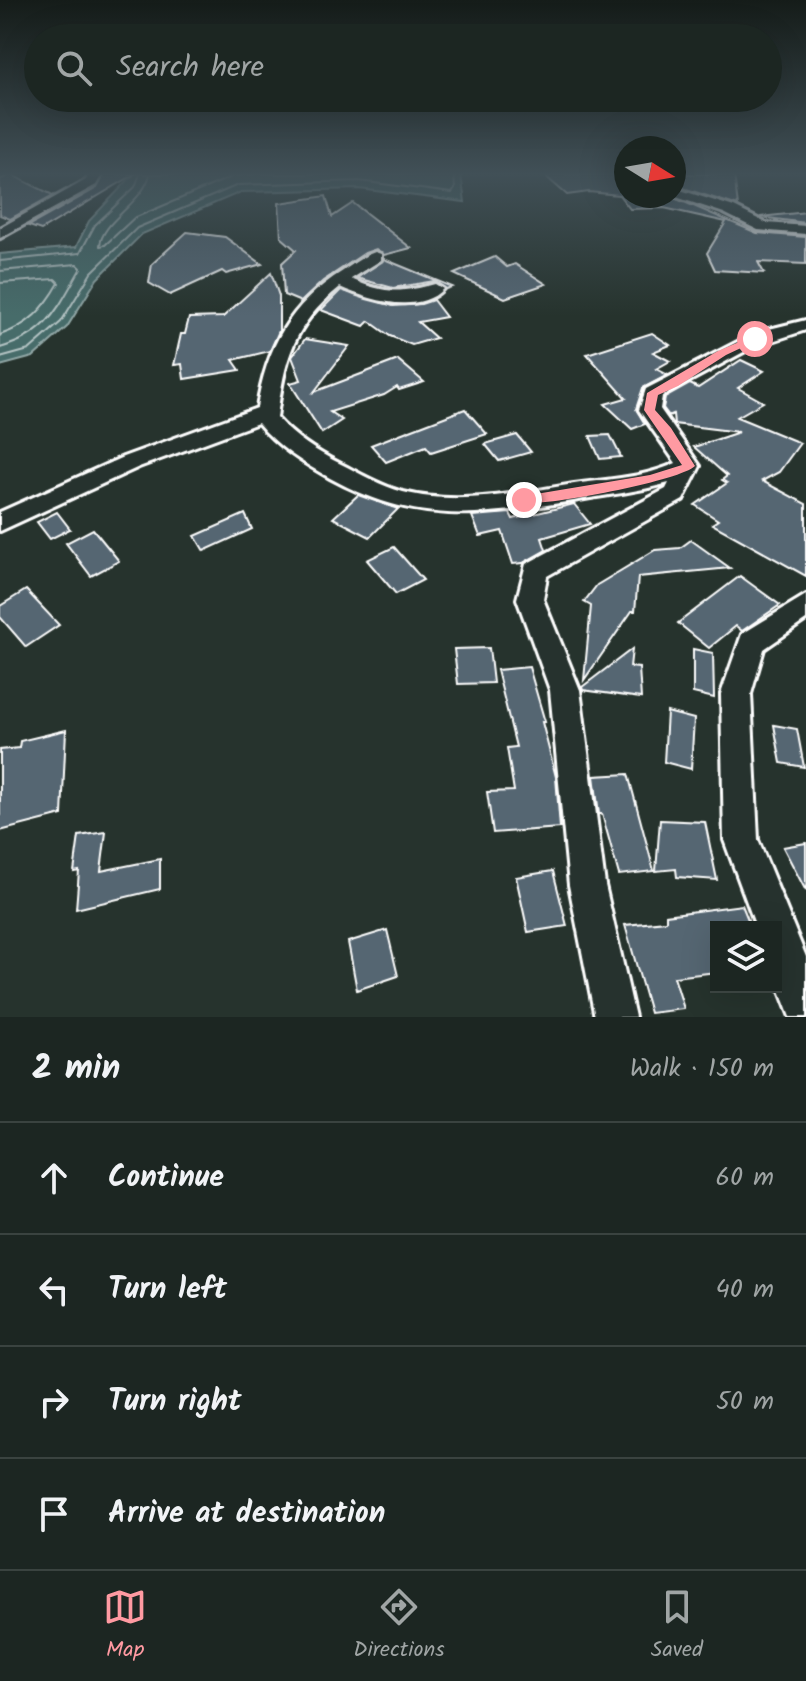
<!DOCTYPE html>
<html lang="en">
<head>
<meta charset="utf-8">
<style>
  :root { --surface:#1c2622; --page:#29322f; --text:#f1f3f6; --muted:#a0a5a5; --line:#3a4340; --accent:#ff9aa2 }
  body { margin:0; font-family:Kalam,sans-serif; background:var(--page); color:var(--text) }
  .controls { position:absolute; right:24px; bottom:24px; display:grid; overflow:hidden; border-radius:0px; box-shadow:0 8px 32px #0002 }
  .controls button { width:72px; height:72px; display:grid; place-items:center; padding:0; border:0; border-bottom:2px solid var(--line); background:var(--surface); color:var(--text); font:40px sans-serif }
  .compass { position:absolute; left:614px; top:136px; width:72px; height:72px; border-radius:50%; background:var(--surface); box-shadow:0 8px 32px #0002; rotate:101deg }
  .stop { position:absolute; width:24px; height:24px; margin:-18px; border:6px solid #ff9aa2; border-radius:50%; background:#fff }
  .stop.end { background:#ff9aa2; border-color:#fff; box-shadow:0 2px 8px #0008 }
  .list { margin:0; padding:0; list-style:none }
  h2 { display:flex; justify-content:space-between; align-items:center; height:104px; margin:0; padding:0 32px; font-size:34px }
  h2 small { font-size:26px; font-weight:400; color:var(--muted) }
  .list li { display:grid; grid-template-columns:52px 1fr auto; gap:24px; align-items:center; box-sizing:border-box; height:112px; padding:0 32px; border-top:2px solid var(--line) }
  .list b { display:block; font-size:30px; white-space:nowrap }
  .list em { font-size:26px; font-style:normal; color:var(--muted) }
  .icon { flex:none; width:44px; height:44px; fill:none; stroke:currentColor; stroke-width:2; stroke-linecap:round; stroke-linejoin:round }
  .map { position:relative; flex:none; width:806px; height:1017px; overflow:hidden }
  .search { position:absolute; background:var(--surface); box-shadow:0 8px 32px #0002; left:24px; right:24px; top:24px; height:88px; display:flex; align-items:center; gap:20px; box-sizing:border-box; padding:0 28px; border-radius:44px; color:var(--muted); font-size:30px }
  .sheet { height:552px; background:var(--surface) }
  nav { display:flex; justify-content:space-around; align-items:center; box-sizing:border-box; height:112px; border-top:2px solid var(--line); background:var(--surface); font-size:22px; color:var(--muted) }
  nav a { display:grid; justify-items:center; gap:4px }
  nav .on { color:var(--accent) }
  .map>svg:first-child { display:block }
</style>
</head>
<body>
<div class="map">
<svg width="806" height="1017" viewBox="0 0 806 1017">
  <rect width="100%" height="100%" fill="#26332d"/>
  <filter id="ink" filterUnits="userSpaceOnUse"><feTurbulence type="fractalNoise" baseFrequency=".0125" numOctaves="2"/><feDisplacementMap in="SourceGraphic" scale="16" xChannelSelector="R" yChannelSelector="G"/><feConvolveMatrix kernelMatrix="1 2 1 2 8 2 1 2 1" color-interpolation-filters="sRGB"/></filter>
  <g filter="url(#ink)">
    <path fill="#476c6b" stroke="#91a7a6" stroke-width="2" d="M134 174H461L465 202 359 189 241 192 142 234 97 279 67 327 33 357 0 366V254L76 247 89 221Z"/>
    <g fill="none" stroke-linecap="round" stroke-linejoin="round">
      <g stroke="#b5c4c4" stroke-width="2">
        <path d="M150 174C143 204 101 221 100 246L105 245 134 218 234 176 256 174"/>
        <path d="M0 261 80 253 95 225 135 187 140 174"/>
        <path d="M0 271 77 264 81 268C57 309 49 334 0 348"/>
        <path d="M0 283 55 279 59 283C45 308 28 326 0 335"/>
        <path d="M0 358 29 350 61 322 91 273 137 228 238 185 359 181 452 193 455 189 454 174"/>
      </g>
    </g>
    <g fill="#556672" stroke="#fff" stroke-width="2">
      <path d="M105 174H135L41 230 29 226 97 188Z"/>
      <path d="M543 174H626V196H670L757 233 806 237V264L758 262 764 273 715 270 707 253 726 222 664 208 630 209 619 195 589 192 567 195Z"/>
      <path d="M674 174H734L738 206 674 185Z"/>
      <path d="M12 175 53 195 10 219 0 215V179Z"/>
      <path d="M326 196 332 217 353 203 411 248 384 255 376 249 365 253 323 281 301 302 284 295 282 263 296 250 281 237 279 203Z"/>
      <path d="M806 212V223L760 217Z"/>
      <path d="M187 232 225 237 262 264 226 274 222 271 170 295 149 283 152 264Z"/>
      <path d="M495 257 507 267 515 264 546 284 505 298 454 274Z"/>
      <path d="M384 259 452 287 446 289 434 281 393 288 357 278Z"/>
      <path d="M271 273 279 296V331L270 351 233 360 240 370 184 379 182 364 174 365 181 334H185L189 318 223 317Z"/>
      <path d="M341 290 393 306 421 304 433 300 446 317 418 322 436 338 412 345 390 336 369 321 364 326 321 310Z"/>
      <path d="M652 333 670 345 653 352 670 361 656 369 668 375 643 388 636 409 645 424 632 429 605 404 626 398 587 354Z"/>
      <path d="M305 339 349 346 314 392 398 360 424 382 399 390 397 387 384 395 330 412 342 420 322 433 290 383 301 380 292 357Z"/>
      <path d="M741 360 764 371 738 388 763 402 737 417 800 443 779 472 762 481 806 504V576L712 524 718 520 695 505 727 483 722 480 727 476 694 447 739 432 674 424 673 414 669 416 663 408 665 398 690 384 698 388Z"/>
      <path d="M465 409 487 434 431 452 426 446 386 462 371 445Z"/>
      <path d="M517 435 531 452 499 461 485 444Z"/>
      <path d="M610 435 621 457 600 459 590 436Z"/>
      <path d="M358 495 398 509 370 537 333 518Z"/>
      <path d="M574 504 590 524 542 538 546 550 523 563 513 564 502 531 480 536 472 516 510 513 513 519Z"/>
      <path d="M57 512 70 529 50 539 37 522Z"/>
      <path d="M245 514 252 529 204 551 195 536Z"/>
      <path d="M93 529 119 561 91 576 66 543Z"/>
      <path d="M691 540 730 568 638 577 635 611H632L584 680 591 606 584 602 597 585 655 550 680 548Z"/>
      <path d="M394 547 423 580 396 594 367 560Z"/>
      <path d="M740 576 780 605 742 631 736 626 709 648 678 623Z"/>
      <path d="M26 590 59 625 26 647 0 617V606Z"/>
      <path d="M489 648 493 683 458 684 454 649Z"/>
      <path d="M632 649 630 667 639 668 641 698 583 690 582 687Z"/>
      <path d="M693 649 713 653 714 698 693 693Z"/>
      <path d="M529 667 545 722H542L556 777 560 828 493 833 487 792 514 791 507 748 516 747 497 670Z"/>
      <path d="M667 712 694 719 691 769 664 762Z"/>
      <path d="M774 725 797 729 804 767 781 763Z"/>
      <path d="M66 730 62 815 0 831V750L19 748 20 741Z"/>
      <path d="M628 774 654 871 619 875 602 814H599L594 776Z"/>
      <path d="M660 820 705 822 717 880 677 877 676 869 656 871Z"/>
      <path d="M106 832 101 871 160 859V889L76 909 79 871 74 872 79 836Z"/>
      <path d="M806 843V891L783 847Z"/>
      <path d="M553 871 567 926 528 932 516 877Z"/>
      <path d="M742 905 751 927H716V972L674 977 684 1009 650 1013 625 925 666 921V915Z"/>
      <path d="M387 930 398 976 357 990 348 942Z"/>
    </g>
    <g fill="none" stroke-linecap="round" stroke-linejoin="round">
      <g stroke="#fff" stroke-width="6">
        <g id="street">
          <path d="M89 174H102L96 185 0 238V228L86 180Z"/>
          <path d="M674 188 734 207 766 223 806 226V234L758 230 724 213 673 196Z"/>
          <path d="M375 252 381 254V260L351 279C384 294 401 293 435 284L443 289C418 315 369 300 340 287 293 325 284 360 277 418 295 438 317 452 341 464 361 474 381 486 403 492 458 506 519 493 574 484 608 479 644 478 676 463L639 410 646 389 757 332 806 320V330L751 348 662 396 660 409 700 466 683 500 547 576 543 599 580 690 605 885 635 1017H595L569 885 550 690 517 599 526 564 666 489 669 483C637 492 605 495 573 501 479 516 418 526 330 478 303 463 278 447 258 423L139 467 0 531V512L123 457 257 408C266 348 290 304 343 271 353 264 363 256 375 252Z"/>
          <path d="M806 595V620L764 649 751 694 758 840 806 957V1017H790L776 981V927H756L724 840 721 694 742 634Z"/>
        </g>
      </g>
      <use href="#street" fill="#26332d" fill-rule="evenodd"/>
    </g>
  </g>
  <linearGradient id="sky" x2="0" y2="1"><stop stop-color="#151c19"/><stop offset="0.55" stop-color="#415057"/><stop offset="1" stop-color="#415057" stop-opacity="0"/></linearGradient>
  <rect width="806" height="316" fill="url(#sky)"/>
  <path fill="#ff9aa2" d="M751 337 760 339 726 355 678 386 658 395 655 410 671 428 695 466C680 481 542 507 520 503V497L524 496 650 475 682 465 644 410 647 393 718 351Z"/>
</svg>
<div class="controls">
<button><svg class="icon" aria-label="layers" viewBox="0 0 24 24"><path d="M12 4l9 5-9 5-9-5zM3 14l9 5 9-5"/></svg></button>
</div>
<svg class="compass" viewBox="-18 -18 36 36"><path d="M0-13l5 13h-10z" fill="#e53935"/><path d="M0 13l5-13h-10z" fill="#a0a5a5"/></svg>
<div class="stop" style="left:755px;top:339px"></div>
<div class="stop end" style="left:524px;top:500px"></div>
<div class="search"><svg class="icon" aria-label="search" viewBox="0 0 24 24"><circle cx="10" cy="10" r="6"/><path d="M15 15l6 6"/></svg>Search here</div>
</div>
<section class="sheet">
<h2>2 min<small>Walk · 150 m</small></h2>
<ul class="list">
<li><svg class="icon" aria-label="ahead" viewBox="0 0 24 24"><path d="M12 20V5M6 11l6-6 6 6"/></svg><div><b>Continue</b></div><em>60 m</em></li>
<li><svg class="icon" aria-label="left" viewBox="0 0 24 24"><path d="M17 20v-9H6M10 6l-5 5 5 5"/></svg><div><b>Turn left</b></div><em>40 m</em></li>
<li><svg class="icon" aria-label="right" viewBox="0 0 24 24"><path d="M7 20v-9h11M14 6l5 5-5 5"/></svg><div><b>Turn right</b></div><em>50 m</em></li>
<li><svg class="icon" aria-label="arrive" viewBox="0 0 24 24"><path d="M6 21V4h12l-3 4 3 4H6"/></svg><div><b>Arrive at destination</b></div></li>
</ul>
</section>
<nav>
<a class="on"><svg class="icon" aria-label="map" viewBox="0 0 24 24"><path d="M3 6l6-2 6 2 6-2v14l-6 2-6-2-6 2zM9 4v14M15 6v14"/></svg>Map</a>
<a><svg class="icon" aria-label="directions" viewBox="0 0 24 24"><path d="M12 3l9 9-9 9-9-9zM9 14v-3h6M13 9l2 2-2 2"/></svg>Directions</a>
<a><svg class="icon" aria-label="saved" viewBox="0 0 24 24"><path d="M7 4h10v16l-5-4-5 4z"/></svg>Saved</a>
</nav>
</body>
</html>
